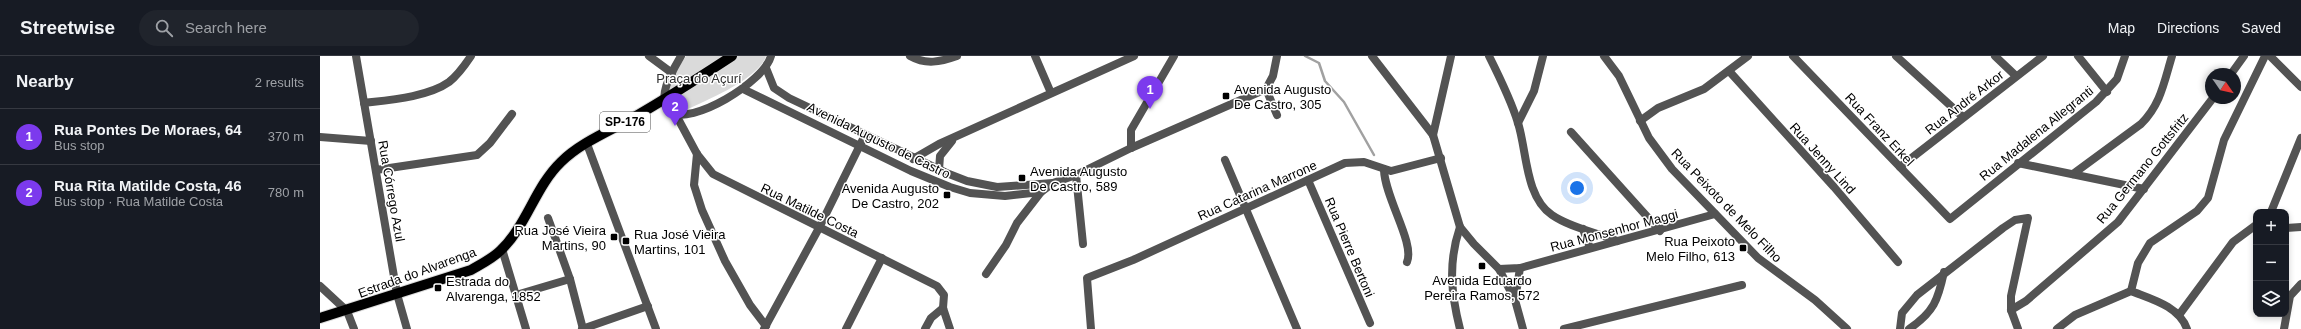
<!DOCTYPE html>
<html lang="en">
<head>
<meta charset="utf-8">
<style>
  :root { --surface:#171b24; --page:#20242c; --text:#f1f3f6; --muted:#9ea1a6; --line:#363941; --accent:#7c3aed }
  body { margin:0; font-family:Arial,sans-serif; background:var(--page); color:var(--text) }
  .controls { position:absolute; right:12px; bottom:12px; display:grid; overflow:hidden; border-radius:8px; box-shadow:0 2px 6px #0003 }
  .controls button { width:36px; height:36px; display:grid; place-items:center; padding:0; border:0; border-bottom:1px solid var(--line); background:var(--surface); color:var(--text); font:20px sans-serif }
  .compass { position:absolute; left:1885px; top:12px; width:36px; height:36px; border-radius:50%; background:var(--surface); box-shadow:0 2px 6px #0003; rotate:124deg }
  .you { position:absolute; left:1257px; top:132px; width:14px; height:14px; margin:-10px; border:3px solid #fff; border-radius:50%; background:#1a73e8; box-shadow:0 0 0 6px #1a73e833 }
  .badge { display:grid; place-items:center; width:26px; height:26px; border-radius:50%; background:var(--accent); color:#fff; font-size:13px; font-weight:700 }
  .pin { position:absolute; translate:-50% -33px; filter:drop-shadow(0 1px 2px #0008) }
  .pin::after { content:''; position:absolute; top:21px; width:14px; height:12px; background:inherit; clip-path:polygon(0 0,100% 0,50% 100%) }
  .list { margin:0; padding:0; list-style:none }
  h2 { display:flex; justify-content:space-between; align-items:center; height:52px; margin:0; padding:0 16px; font-size:17px }
  h2 small { font-size:13px; font-weight:400; color:var(--muted) }
  .list li { display:grid; grid-template-columns:26px 1fr auto; gap:12px; align-items:center; box-sizing:border-box; height:56px; padding:0 16px; border-top:1px solid var(--line) }
  .list b { display:block; font-size:15px; white-space:nowrap }
  .list p { margin:0; font-size:13px; white-space:nowrap; color:var(--muted) }
  .list em { font-size:13px; font-style:normal; color:var(--muted) }
  .icon { flex:none; width:22px; height:22px; fill:none; stroke:currentColor; stroke-width:2; stroke-linecap:round; stroke-linejoin:round }
  .map { position:relative; flex:none; width:1981px; height:273px; overflow:hidden }
  header { display:flex; align-items:center; gap:24px; box-sizing:border-box; height:56px; padding:0 20px; background:var(--surface); border-bottom:1px solid var(--line) }
  header strong { font-size:19px }
  nav { display:flex; gap:22px; margin-inline-start:auto; font-size:14px }
  .search { width:280px; height:36px; background:var(--page); display:flex; align-items:center; gap:10px; box-sizing:border-box; padding:0 14px; border-radius:22px; color:var(--muted); font-size:15px }
  main { display:flex }
  aside { flex:1; background:var(--surface) }
  .map>svg:first-child { display:block }
</style>
</head>
<body>
<header>
<strong>Streetwise</strong>
<div class="search"><svg class="icon" aria-label="search" viewBox="0 0 24 24"><circle cx="10" cy="10" r="6"/><path d="M15 15l6 6"/></svg>Search here</div>
<nav><a>Map</a><a>Directions</a><a>Saved</a></nav>
</header>
<main>
<aside>
<h2>Nearby<small>2 results</small></h2>
<ul class="list">
<li><span class="badge">1</span><div><b>Rua Pontes De Moraes, 64</b><p>Bus stop</p></div><em>370 m</em></li>
<li><span class="badge">2</span><div><b>Rua Rita Matilde Costa, 46</b><p>Bus stop · Rua Matilde Costa</p></div><em>780 m</em></li>
</ul>
</aside>
<div class="map">
<svg width="1981" height="273" viewBox="0 0 1981 273">
  <rect width="100%" height="100%" fill="#fff"/>
  <path fill="#dadada" d="M366 0H446C439 23 387 44 366 54L358 56C349 49 348 32 352 21 355 14 362 7 366 0Z"/>
  <g fill="none" stroke-linecap="round" stroke-linejoin="round">
    <path stroke="#a1a1a1" stroke-width="2.5" d="M985 0 999 7 1005 25 1024 46 1054 99"/>
    <g stroke="#dbdbdb" stroke-width="12">
      <path id="major" d="M0 262 151 214C161 208 172 203 181 194 207 169 215 131 241 106 261 86 292 74 316 60 349 41 380 21 412 0"/>
    </g>
    <g stroke="#535353" stroke-width="8">
      <path d="M36 0 77 238 87 273"/>
      <path d="M329 0 352 17"/>
      <path d="M361 0C353 14 336 40 349 56 372 70 444 26 451 0"/>
      <path d="M590 0C606 9 620 6 637 0"/>
      <path d="M715 0 731 37"/>
      <path d="M1052 0 1113 79 1140 171 1154 188 1179 213 1200 212 1395 158"/>
      <path d="M1169 0C1180 22 1191 44 1198 67 1207 95 1205 141 1232 159 1251 172 1276 176 1297 185"/>
      <path d="M1284 0 1299 20 1329 82 1352 113 1438 202 1495 244 1527 273"/>
      <path d="M1473 0 1630 163 1776 46 1797 23 1805 0"/>
      <path d="M1576 0 1643 61"/>
      <path d="M1675 0 1696 20"/>
      <path d="M1758 0 1787 36"/>
      <path d="M1950 0 1981 31"/>
      <path d="M446 12 454 32 469 42 629 118 647 125 677 131 733 127"/>
      <path d="M1409 15 1514 131 1578 206"/>
      <path d="M1911 18 1924 0"/>
      <path d="M423 33 591 115 630 131 650 137 685 140 721 136 733 127 756 119 811 92 946 33 953 20 957 0"/>
      <path d="M946 33 957 59"/>
      <path d="M44 47C69 44 108 41 129 26 138 19 145 9 151 0"/>
      <path d="M356 59 377 98 393 118 617 230 624 239 623 252 630 273"/>
      <path d="M1320 65 1338 52 1384 33 1428 0"/>
      <path d="M1198 67 1214 35 1223 0"/>
      <path d="M1251 76 1340 175"/>
      <path d="M1113 79 1131 0"/>
      <path d="M0 81 51 85"/>
      <path d="M267 88 336 273"/>
      <path d="M811 92V74L854 0"/>
      <path d="M377 98 374 129 382 154 405 205 430 249 446 270"/>
      <path d="M593 103 619 88 814 0"/>
      <path d="M905 104 977 273"/>
      <path d="M1698 107 1824 133"/>
      <path d="M1580 111 1723 0"/>
      <path d="M56 114 157 99 170 87 192 58"/>
      <path d="M619 114 620 100 632 85"/>
      <path d="M1064 114C1065 142 1095 187 1087 206"/>
      <path d="M1753 118 1821 68C1841 48 1844 26 1852 0"/>
      <path d="M756 119 763 188"/>
      <path d="M988 124 1050 267"/>
      <path d="M1951 156 1981 82"/>
      <path d="M228 162 250 223 263 273"/>
      <path d="M1140 171C1128 206 1131 238 1140 273"/>
      <path d="M1966 172 1981 171"/>
      <path d="M1263 173 1270 192"/>
      <path d="M182 193 206 273"/>
      <path d="M1179 213 1195 244 1203 273"/>
      <path d="M666 218 686 189 697 167 721 136"/>
      <path d="M0 230 27 255 34 273"/>
      <path d="M1811 235 1818 207 1830 187 1877 155 1888 142 1904 84 1945 0"/>
      <path d="M196 239 250 223"/>
      <path d="M1195 244 1200 212"/>
      <path d="M1691 254 1698 273"/>
      <path d="M1859 259 1913 186 1936 169"/>
      <path d="M262 273 328 250"/>
      <path d="M444 273 499 172 545 79"/>
      <path d="M526 273 562 202"/>
      <path d="M605 273 611 262 623 252"/>
      <path d="M771 273 767 222 813 204 1025 107 1044 106 1071 115 1121 102"/>
      <path d="M1244 273 1422 229"/>
      <path d="M1580 273 1582 257 1597 239 1683 172 1695 164 1708 162 1691 240V254L1706 245 1798 166 1893 42"/>
      <path d="M1589 273C1614 256 1618 244 1624 216"/>
      <path d="M1737 273 1755 259 1811 235C1831 243 1859 250 1867 273"/>
      <path d="M1964 273 1970 240 1981 228"/>
    </g>
    <use href="#major" stroke="#000" stroke-width="10"/>
  </g>
  <g fill="#000" stroke="#fff" stroke-width="1.5">
    <rect x="902" y="36" width="8" height="8" rx="2"/>
    <rect x="698" y="118" width="8" height="8" rx="2"/>
    <rect x="623" y="135" width="8" height="8" rx="2"/>
    <rect x="290" y="177" width="8" height="8" rx="2"/>
    <rect x="302" y="181" width="8" height="8" rx="2"/>
    <rect x="1419" y="188" width="8" height="8" rx="2"/>
    <rect x="1158" y="206" width="8" height="8" rx="2"/>
    <rect x="114" y="228" width="8" height="8" rx="2"/>
  </g>
  <g text-anchor="middle" stroke-width="3" stroke-linejoin="round" paint-order="stroke">
    <rect fill="#fff" stroke="#4c4c4c" stroke-width="1" x="280" y="56" width="50" height="20" rx="3"/>
    <g font-size="12" font-weight="bold" fill="#000">
      <text x="305" y="70">SP-176</text>
    </g>
    <g font-size="13" fill="#313131" stroke="#fff">
      <text x="379" y="27">Praça do Açurí</text>
    </g>
    <g font-size="13" fill="#000" stroke="#fff" text-anchor="start">
      <text x="914" y="38">Avenida Augusto<tspan x="914" dy="15">De Castro, 305</tspan></text>
      <text x="710" y="120">Avenida Augusto<tspan x="710" dy="15">De Castro, 589</tspan></text>
      <text x="619" y="137" text-anchor="end">Avenida Augusto<tspan x="619" dy="15">De Castro, 202</tspan></text>
      <text x="286" y="179" text-anchor="end">Rua José Vieira<tspan x="286" dy="15">Martins, 90</tspan></text>
      <text x="314" y="183">Rua José Vieira<tspan x="314" dy="15">Martins, 101</tspan></text>
      <text x="1415" y="190" text-anchor="end">Rua Peixoto<tspan x="1415" dy="15">Melo Filho, 613</tspan></text>
      <text x="1162" y="229" text-anchor="middle">Avenida Eduardo<tspan x="1162" dy="15">Pereira Ramos, 572</tspan></text>
      <text x="126" y="230">Estrada do<tspan x="126" dy="15">Alvarenga, 1852</tspan></text>
    </g>
    <g font-size="13" fill="#000" stroke="#fff">
      <text transform="translate(1644 46) rotate(-38)" y="5">Rua André Arkor</text>
      <text transform="translate(1560 73) rotate(47)" y="5">Rua Franz Erkel</text>
      <text transform="translate(1716 77) rotate(-39)" y="5">Rua Madalena Allegranti</text>
      <text transform="translate(559 84) rotate(26)" y="5">Avenida Augusto de Castro</text>
      <text transform="translate(1503 102) rotate(48)" y="5">Rua Jenny Lind</text>
      <text transform="translate(1822 112) rotate(-51)" y="5">Rua Germano Gottsfritz</text>
      <text transform="translate(937 134) rotate(-24)" y="5">Rua Catarina Marrone</text>
      <text transform="translate(72 135) rotate(80)" y="5">Rua Córrego Azul</text>
      <text transform="translate(1407 149) rotate(46)" y="5">Rua Peixoto de Melo Filho</text>
      <text transform="translate(490 154) rotate(26)" y="5">Rua Matilde Costa</text>
      <text transform="translate(1294 174) rotate(-15)" y="5">Rua Monsenhor Maggi</text>
      <text transform="translate(1030 191) rotate(67)" y="5">Rua Pierre Bertoni</text>
      <text transform="translate(97 216) rotate(-20)" y="5">Estrada do Alvarenga</text>
    </g>
  </g>
</svg>
<div class="controls">
<button>+</button>
<button>−</button>
<button><svg class="icon" aria-label="layers" viewBox="0 0 24 24"><path d="M12 4l9 5-9 5-9-5zM3 14l9 5 9-5"/></svg></button>
</div>
<svg class="compass" viewBox="-18 -18 36 36"><path d="M0-13l5 13h-10z" fill="#e53935"/><path d="M0 13l5-13h-10z" fill="#9ea1a6"/></svg>
<div class="you"></div>
<div class="pin badge" style="left:830px;top:53px">1</div>
<div class="pin badge" style="left:355px;top:70px">2</div>
</div>
</main>
</body>
</html>
